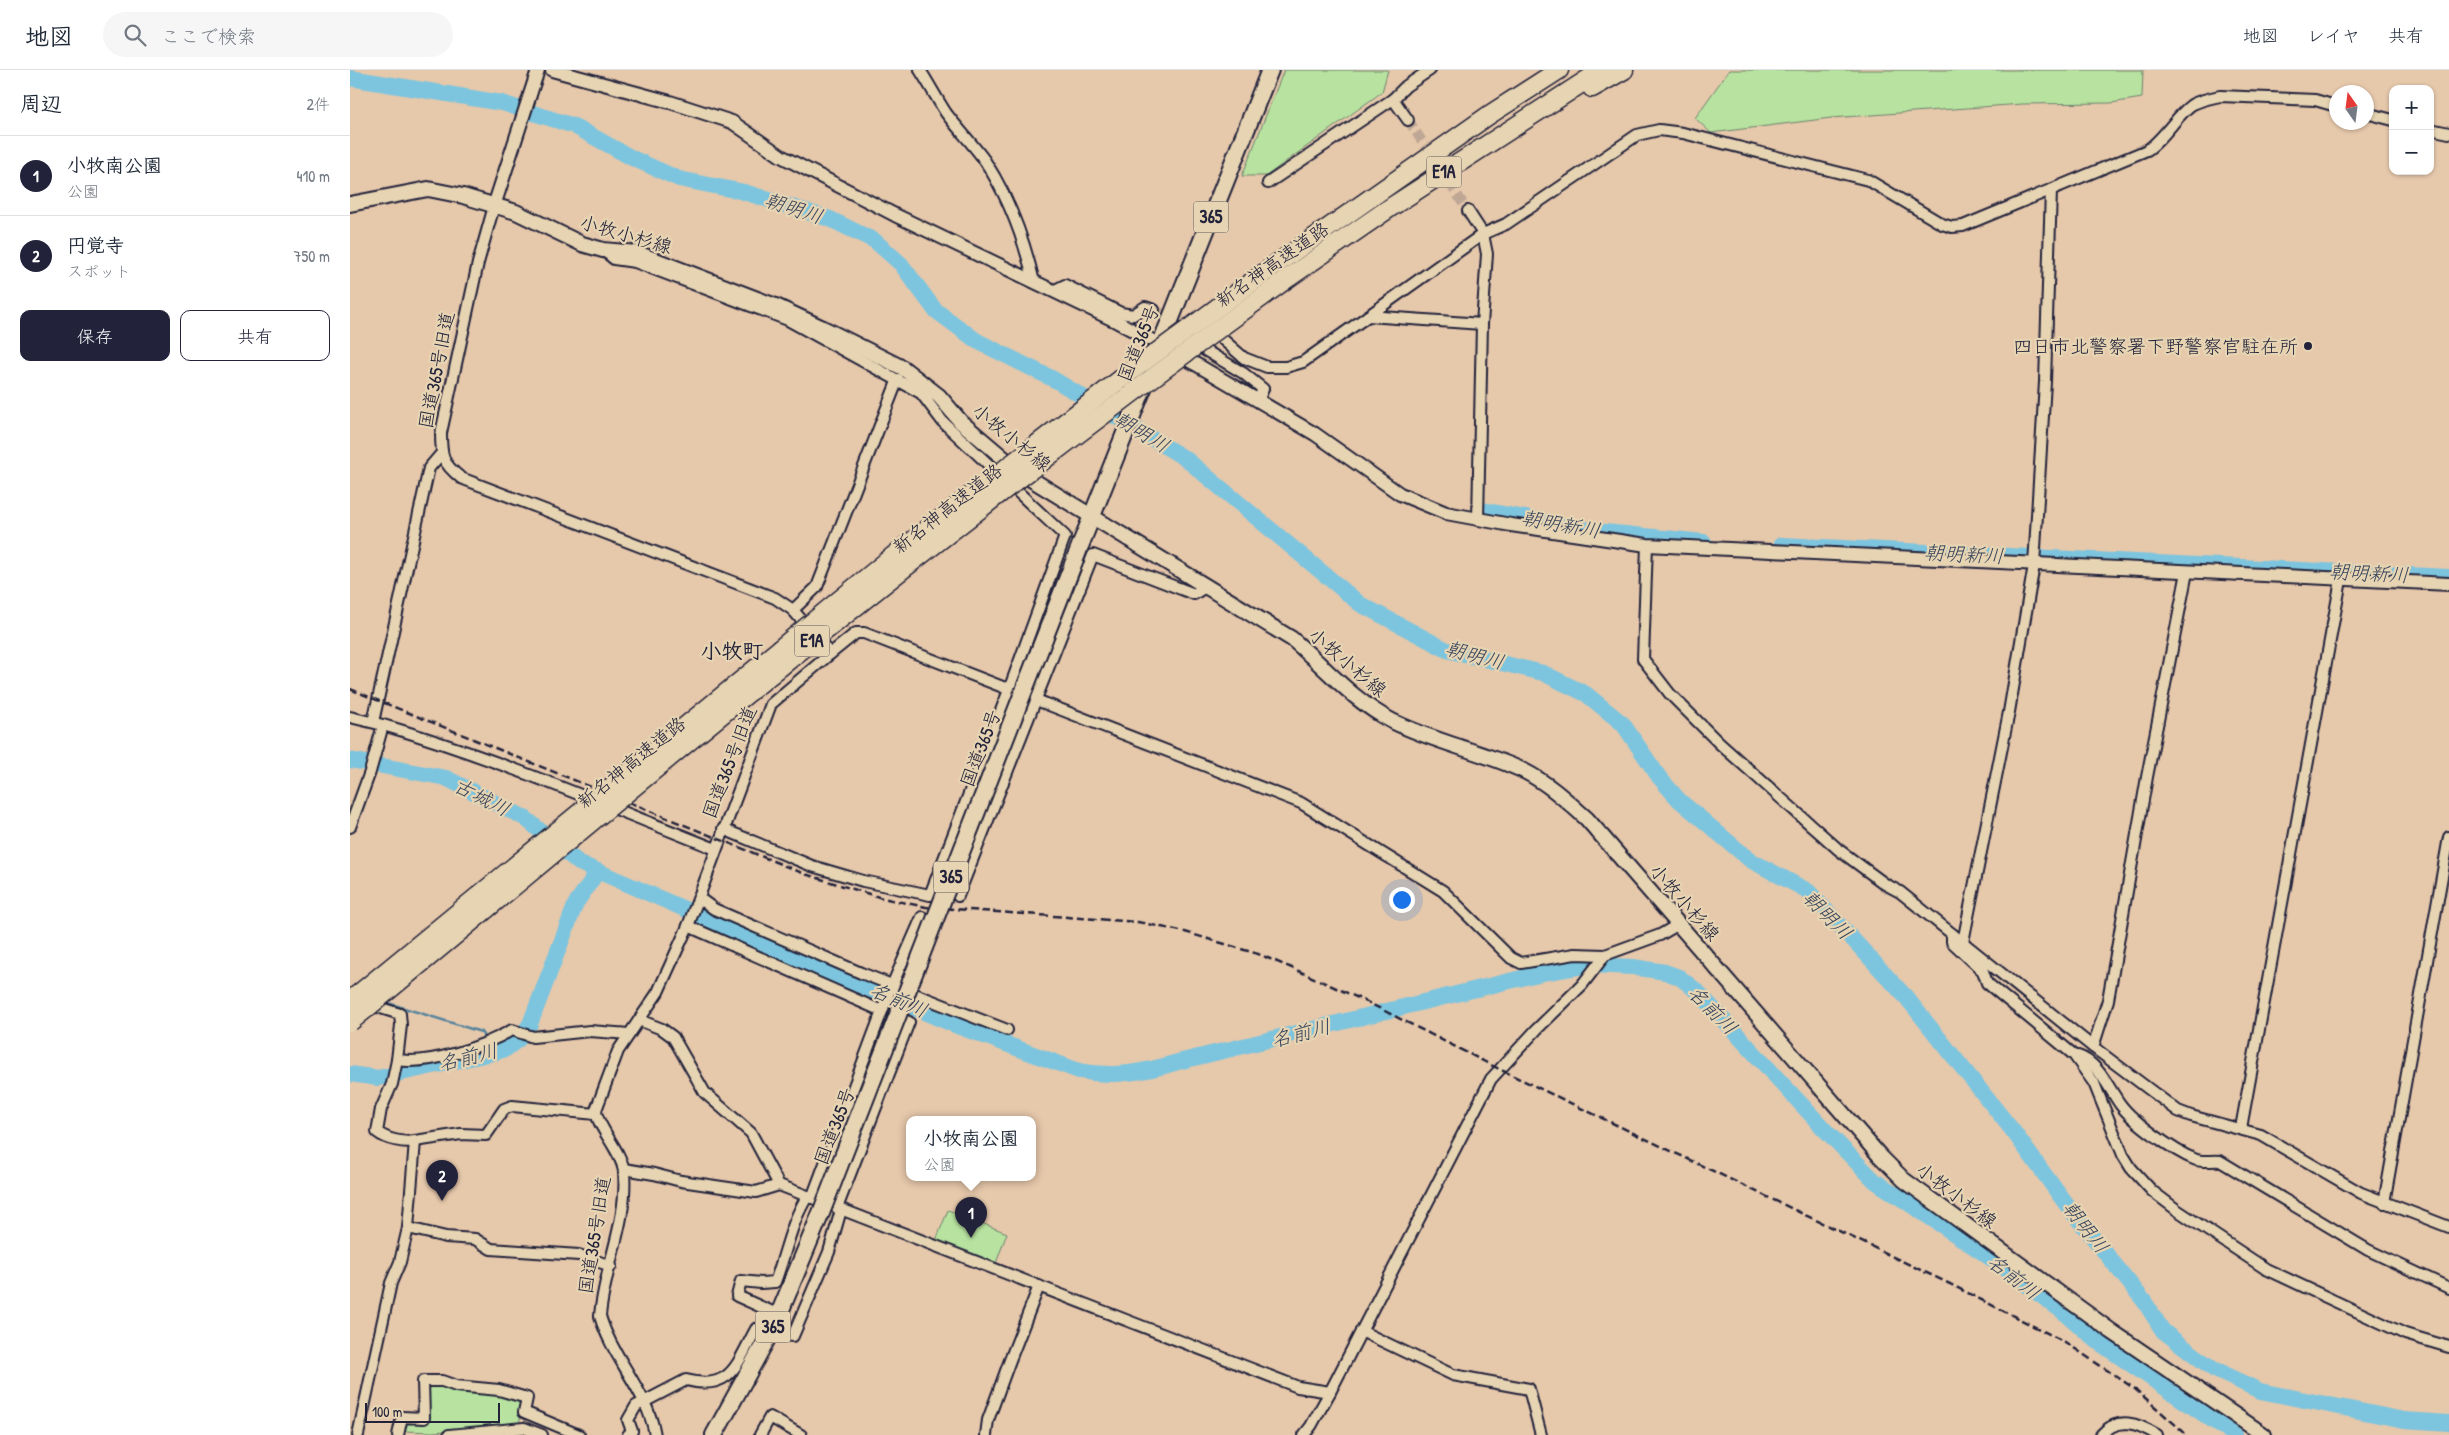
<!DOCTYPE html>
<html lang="ja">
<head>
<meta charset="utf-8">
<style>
  :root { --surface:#fff; --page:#f6f6f7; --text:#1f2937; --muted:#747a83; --line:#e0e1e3; --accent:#22223b }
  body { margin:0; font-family:"Patrick Hand","Klee One",sans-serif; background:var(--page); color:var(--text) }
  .controls { position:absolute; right:15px; top:15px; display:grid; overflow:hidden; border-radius:10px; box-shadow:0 1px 4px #0004 }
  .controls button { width:45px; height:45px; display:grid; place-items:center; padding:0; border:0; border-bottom:1px solid var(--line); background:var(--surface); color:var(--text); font:25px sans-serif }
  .compass { position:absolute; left:1979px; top:15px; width:45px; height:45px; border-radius:50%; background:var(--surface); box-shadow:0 1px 4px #0004; rotate:346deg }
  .scale { position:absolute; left:15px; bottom:12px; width:135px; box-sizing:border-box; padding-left:5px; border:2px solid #22223b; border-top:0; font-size:14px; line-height:18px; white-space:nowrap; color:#22223b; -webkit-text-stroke:4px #e7d4b2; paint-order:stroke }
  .you { position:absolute; left:1051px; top:829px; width:18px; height:18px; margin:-12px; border:4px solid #fff; border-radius:50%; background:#1a73e8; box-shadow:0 0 0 8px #1a73e833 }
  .badge { display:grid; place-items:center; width:32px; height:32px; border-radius:50%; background:var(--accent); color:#fff; font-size:16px; font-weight:700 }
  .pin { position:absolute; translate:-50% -41px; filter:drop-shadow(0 1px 2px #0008) }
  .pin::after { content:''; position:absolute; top:26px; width:18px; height:15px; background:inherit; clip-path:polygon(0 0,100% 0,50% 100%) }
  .popup { position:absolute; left:556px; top:1046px; width:130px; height:65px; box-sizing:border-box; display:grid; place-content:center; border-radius:10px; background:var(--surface); filter:drop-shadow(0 1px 4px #0005); font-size:16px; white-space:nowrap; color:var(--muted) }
  .popup b { font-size:19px; color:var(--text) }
  .popup::after { content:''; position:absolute; left:50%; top:100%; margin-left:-10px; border:10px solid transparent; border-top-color:var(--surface) }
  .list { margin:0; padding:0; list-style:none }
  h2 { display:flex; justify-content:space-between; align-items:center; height:65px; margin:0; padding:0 20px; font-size:21px }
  h2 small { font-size:16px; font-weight:400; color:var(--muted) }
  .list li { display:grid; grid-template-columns:32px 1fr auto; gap:15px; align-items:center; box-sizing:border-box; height:80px; padding:0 20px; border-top:1px solid var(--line) }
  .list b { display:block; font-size:19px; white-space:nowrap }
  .list p { margin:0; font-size:16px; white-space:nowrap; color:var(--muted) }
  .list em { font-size:16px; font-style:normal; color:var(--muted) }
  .actions { display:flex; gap:10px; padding:15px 20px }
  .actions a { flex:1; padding:11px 0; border:1px solid var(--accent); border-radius:10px; text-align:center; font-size:18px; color:var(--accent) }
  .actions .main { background:var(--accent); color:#fff }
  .icon { flex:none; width:28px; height:28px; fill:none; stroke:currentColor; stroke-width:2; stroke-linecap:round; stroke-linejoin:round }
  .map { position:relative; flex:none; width:2099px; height:1365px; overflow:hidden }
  header { display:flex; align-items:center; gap:30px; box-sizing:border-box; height:70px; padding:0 25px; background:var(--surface); border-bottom:1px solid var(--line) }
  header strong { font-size:24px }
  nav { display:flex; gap:28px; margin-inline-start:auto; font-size:18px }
  .search { width:350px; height:45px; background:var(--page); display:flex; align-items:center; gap:12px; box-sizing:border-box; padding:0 18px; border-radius:28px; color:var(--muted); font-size:19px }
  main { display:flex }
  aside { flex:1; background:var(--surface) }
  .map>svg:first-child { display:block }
</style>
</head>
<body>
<header>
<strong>地図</strong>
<div class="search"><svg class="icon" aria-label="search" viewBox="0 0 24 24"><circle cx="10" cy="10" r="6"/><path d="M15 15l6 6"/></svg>ここで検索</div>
<nav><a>地図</a><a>レイヤ</a><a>共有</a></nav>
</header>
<main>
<aside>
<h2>周辺<small>2件</small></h2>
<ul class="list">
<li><span class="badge">1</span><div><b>小牧南公園</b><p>公園</p></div><em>410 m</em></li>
<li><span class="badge">2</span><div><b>円覚寺</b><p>スポット</p></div><em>750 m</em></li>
</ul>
<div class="actions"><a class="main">保存</a><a>共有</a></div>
</aside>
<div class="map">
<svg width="2099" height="1365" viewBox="0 0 2099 1365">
  <rect width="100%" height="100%" fill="#e6c8ab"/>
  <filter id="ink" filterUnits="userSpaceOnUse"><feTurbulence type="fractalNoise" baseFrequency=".02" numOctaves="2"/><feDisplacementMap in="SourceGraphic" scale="10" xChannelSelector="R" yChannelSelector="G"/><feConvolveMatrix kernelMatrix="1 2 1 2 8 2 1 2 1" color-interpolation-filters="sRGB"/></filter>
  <g filter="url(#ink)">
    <g fill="#b7e29f" stroke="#6c826d">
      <path d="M934 0H1038L1032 22 916 106H892Z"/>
      <path d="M1379 0H1793L1792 28 1761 33 1672 34 1481 48 1361 63 1345 48Z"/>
      <path d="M598 1140 657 1163 645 1196 585 1173Z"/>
      <path d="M78 1314 148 1322 173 1332 169 1355 82 1362 54 1361V1352L77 1350Z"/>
    </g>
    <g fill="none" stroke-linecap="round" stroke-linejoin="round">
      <g stroke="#59849d" stroke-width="2.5">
        <path d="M35 932 131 962 135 968"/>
        <path d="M137 978 138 984"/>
      </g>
      <g stroke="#7dc5de" stroke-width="16">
        <path d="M0 8 152 33 224 56 282 88 329 109 394 122 480 149 525 171 551 194 585 240 627 271 705 310 836 389 1010 534 1097 580 1193 603 1236 624 1273 654 1309 707 1329 730 1400 790 1458 821 1556 927 1663 1061 1716 1134 1794 1231 1813 1261 1863 1299 1910 1321 2054 1350 2099 1353"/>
        <path d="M1132 440 1245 461 1354 472"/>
        <path d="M1431 475 2099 507"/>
        <path d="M0 690 96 708 175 748 229 793 504 913 610 957 729 1001C764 1008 795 1002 828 992L1192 903 1239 895 1283 897 1315 902 1329 907 1347 921 1475 1060 1525 1111 1632 1182 1716 1244 1748 1272 1884 1365"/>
        <path d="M0 1004 28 1008 138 984 156 979 169 969 180 954 226 833 248 801"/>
      </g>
      <g stroke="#bfa795" stroke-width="10" stroke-dasharray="10 5" stroke-linecap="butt">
        <path d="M1058 50 1118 141"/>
        <path d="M804 240 838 254"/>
      </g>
      <g stroke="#22223b" stroke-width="14">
        <g id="minor">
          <path d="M570 0C579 14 587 29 596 43 608 59 623 74 635 91 659 128 674 169 684 212"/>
          <path d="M1043 29 1058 50"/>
          <path d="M2016 43 2043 50"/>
          <path d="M2080 59 2099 63"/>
          <path d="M918 113 1043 29 1056 16 1080 0"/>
          <path d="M144 136 128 193 91 363C91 386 92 393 111 408L425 528 443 540 480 584 421 634 338 856 308 922 268 981 246 1040C246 1056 272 1081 274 1102 278 1151 254 1198 250 1246 262 1288 298 1322 305 1365"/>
          <path d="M1118 141 1133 164 1137 184 1132 254 1128 450"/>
          <path d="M253 180 264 189 285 192 438 250 571 323 593 352 715 466 659 620 580 825 513 811 462 796 373 759"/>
          <path d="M703 221 715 215 771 243 783 245 795 237 804 240"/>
          <path d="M1018 246 1133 164 1156 154 1287 65 1309 60 1333 63 1518 110 1592 154 1602 157 1613 156 1797 80C1814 69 1829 42 1843 34 1851 30 1861 28 1870 26L1965 30 1986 36"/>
          <path d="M860 263 870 267 894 288 917 297H936L953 292 1018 246 1132 254"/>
          <path d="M843 273 893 303 913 319 908 331"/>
          <path d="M1297 475 1293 589 1320 624 1369 673 1489 780 1535 814 1550 822 1743 977"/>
          <path d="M1837 502 1797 707 1758 930 1743 977 1828 1041 1841 1046 1911 1065 2011 1123 2099 1157"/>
          <path d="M443 540 467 517 548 309"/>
          <path d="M480 584 506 563H514L951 733 1093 821 1161 888 1171 893 1225 884 1255 885"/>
          <path d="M0 647 33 655 20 702 0 757"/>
          <path d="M23 652 79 398 91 384"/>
          <path d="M33 655C147 688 256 736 366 779"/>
          <path d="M608 826 743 485 844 524 857 516"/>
          <path d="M349 828 364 839 511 903 657 960"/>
          <path d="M338 856 532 941"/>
          <path d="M1602 864V872L1633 901 1637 913 1724 985 1744 1013 1773 1085 1781 1098 1802 1121 1827 1140 1916 1199 2055 1264 2099 1277"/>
          <path d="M1613 872 1659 642 1684 495 1695 312 1701 120"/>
          <path d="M289 950 312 959 323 967 355 1023 401 1063 429 1115"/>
          <path d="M1728 986C1748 992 1759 1019 1770 1034 1783 1052 1824 1081 1844 1089 1852 1093 1862 1090 1870 1091L2018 1180 2099 1218"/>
          <path d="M47 990C81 995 132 977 162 960L183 967 240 961 279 964"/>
          <path d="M1891 1058 1991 510"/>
          <path d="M65 1071 111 1064 136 1065 154 1039 162 1036 246 1044"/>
          <path d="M274 1099 304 1104 331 1111 406 1122 429 1115 948 1317 980 1322"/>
          <path d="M462 1128 540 920 572 847"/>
          <path d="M2034 1133 2099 767"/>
          <path d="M487 1138 559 952 543 945"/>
          <path d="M58 1158 96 1167 125 1169 141 1179 229 1185 261 1196"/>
          <path d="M429 1245 387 1226 391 1211 411 1213 425 1212C436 1183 441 1152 457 1127"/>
          <path d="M1011 1261 1103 1305 1179 1319 1191 1365"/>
          <path d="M431 1264 443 1266 479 1182 491 1140"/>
          <path d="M8 1365 41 1213 50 1192 58 1158 65 1071C54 1073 37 1070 27 1062L31 1039 42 1014 47 990 51 955 50 944 18 934"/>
          <path d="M48 1365 52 1347 74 1348 73 1311H92L106 1316 149 1320 177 1328 174 1342 229 1365"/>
          <path d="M99 1365 174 1358 192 1365"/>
          <path d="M278 1365 282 1361 278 1350 286 1336 336 1310C382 1322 387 1293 406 1259L409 1260"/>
          <path d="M410 1365 420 1347 451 1365"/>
          <path d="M636 1365 638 1350 660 1290 689 1216"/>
          <path d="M954 1365 961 1356 980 1322 1141 1009 1187 959 1232 915 1255 885 1310 865 1329 854"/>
          <path d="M1751 1365C1768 1346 1788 1353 1807 1365"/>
        </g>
      </g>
      <g stroke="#22223b" stroke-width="16">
        <g id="tertiary">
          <path d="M202 0 320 32 382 52 431 86 545 145 764 250 849 296 965 364 1050 424 1096 443 1161 455 1297 475 2099 514"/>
          <path d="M144 136 188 0"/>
        </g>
      </g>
      <g stroke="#22223b" stroke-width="18">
        <path id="secondary" d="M0 134 78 119 113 126 166 142 232 174 253 180 287 183 428 237 475 259 553 298 589 326 611 352 671 403 942 569C975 597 1003 631 1042 651 1084 672 1131 681 1174 701 1198 713 1218 732 1237 749L1529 1085 1554 1110 1761 1261 1914 1365"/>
      </g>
      <g stroke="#22223b" stroke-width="20">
        <g id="trunk">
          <path d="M732 471 920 0"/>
          <path d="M364 1365 425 1254 471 1143"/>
        </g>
      </g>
      <g stroke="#22223b" stroke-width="21">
        <g id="motorway">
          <path d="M1242 18 1274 0"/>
          <path d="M928 193 1139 45 1209 0"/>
          <path d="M938 208 1038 139 1252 0"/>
        </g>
      </g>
      <use href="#minor" stroke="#e7d4b2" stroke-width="10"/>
      <use href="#tertiary" stroke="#e7d4b2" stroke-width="12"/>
      <use href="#secondary" stroke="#e7d4b2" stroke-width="14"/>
      <use href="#trunk" stroke="#e7d4b2" stroke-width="16"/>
      <use href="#motorway" stroke="#e7d4b2" stroke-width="18"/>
      <path stroke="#22223b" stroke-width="2.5" stroke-dasharray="8 4" stroke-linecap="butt" d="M0 619 455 804 532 828 576 837 788 852 835 862 908 884 942 898 1017 932 1149 999 1600 1214 1715 1272 1785 1319 1837 1365"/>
      <g stroke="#22223b" stroke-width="20" stroke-linecap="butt">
        <path id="trunk-bridge" d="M471 1143 732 471"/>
      </g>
      <g stroke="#22223b" stroke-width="21" stroke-linecap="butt">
        <g id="motorway-bridge">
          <path d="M0 931 543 486 776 305 928 193"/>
          <path d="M0 952C152 827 302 700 455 577 613 450 774 327 938 208"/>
        </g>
      </g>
      <use href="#trunk-bridge" stroke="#e7d4b2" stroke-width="16"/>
      <use href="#motorway-bridge" stroke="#e7d4b2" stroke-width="18"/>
    </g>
  </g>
  <circle fill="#22223b" stroke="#e7d4b2" stroke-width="2" cx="1958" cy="276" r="5"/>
  <g text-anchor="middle" stroke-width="4.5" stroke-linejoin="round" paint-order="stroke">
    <g fill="#e7d4b2" stroke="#5d575f" stroke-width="1">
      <rect x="1076.5" y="86.5" width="35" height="31" rx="4"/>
      <rect x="843.5" y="131.5" width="35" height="31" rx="4"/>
      <rect x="444.5" y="555.5" width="35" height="31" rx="4"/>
      <rect x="583.5" y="791.5" width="35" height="31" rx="4"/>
      <rect x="405.5" y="1241.5" width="35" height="31" rx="4"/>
    </g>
    <g font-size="18" font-weight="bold" fill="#22223b">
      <text x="1094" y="108">E1A</text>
      <text x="861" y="153">365</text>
      <text x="462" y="577">E1A</text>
      <text x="601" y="813">365</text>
      <text x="423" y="1263">365</text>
    </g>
    <g font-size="19" fill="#22223b" stroke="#e7d4b2">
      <text transform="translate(276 164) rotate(16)" y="7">小牧小杉線</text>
      <text transform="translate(922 194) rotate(-35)" y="7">新名神高速道路</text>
      <text transform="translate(788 273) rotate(-68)" y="7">国道365号</text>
      <text transform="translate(86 300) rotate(-79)" y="7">国道365号旧道</text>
      <text transform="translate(662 367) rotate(39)" y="7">小牧小杉線</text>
      <text transform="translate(597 438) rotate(-38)" y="7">新名神高速道路</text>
      <text transform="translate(998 592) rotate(40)" y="7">小牧小杉線</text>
      <text transform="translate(630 678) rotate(-69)" y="7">国道365号</text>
      <text transform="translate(281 692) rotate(-39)" y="7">新名神高速道路</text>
      <text transform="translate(379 692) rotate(-69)" y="7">国道365号旧道</text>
      <text transform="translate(1335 832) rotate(49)" y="7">小牧小杉線</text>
      <text transform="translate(484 1056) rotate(-69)" y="7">国道365号</text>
      <text transform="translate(1607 1125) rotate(37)" y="7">小牧小杉線</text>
      <text transform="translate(244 1165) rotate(-81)" y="7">国道365号旧道</text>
    </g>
    <g font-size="19" fill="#22223b" stroke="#e7d4b2" text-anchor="end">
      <text x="1948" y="283">四日市北警察署下野警察官駐在所</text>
    </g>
    <g font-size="20" font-style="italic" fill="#34435c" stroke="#e7d4b2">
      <text transform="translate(444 138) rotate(18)" y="7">朝明川</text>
      <text transform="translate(792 362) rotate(31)" y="7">朝明川</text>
      <text transform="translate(1211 454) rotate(10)" y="7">朝明新川</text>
      <text transform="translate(1614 484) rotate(3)" y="7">朝明新川</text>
      <text transform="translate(2019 503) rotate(3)" y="7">朝明新川</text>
      <text transform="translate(1125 585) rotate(15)" y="7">朝明川</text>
      <text transform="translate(132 727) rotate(27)" y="7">古城川</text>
      <text transform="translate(1478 845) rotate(45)" y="7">朝明川</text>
      <text transform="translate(549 930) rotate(23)" y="7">名前川</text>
      <text transform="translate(1363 940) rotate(45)" y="7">名前川</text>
      <text transform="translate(951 963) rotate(-14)" y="7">名前川</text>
      <text transform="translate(118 987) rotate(-14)" y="7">名前川</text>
      <text transform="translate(1736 1157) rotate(52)" y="7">朝明川</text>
      <text transform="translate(1664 1207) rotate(38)" y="7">名前川</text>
    </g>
    <g font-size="21" font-weight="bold" fill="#22223b" stroke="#e7d4b2">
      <text x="382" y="588">小牧町</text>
    </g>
  </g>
</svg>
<div class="controls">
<button>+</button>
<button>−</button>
</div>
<svg class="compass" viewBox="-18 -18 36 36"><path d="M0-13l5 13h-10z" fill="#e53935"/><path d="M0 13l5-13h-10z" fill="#747a83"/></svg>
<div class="scale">100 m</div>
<div class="you"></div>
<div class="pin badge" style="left:621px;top:1168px">1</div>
<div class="popup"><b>小牧南公園</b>公園</div>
<div class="pin badge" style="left:92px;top:1131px">2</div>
</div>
</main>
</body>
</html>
